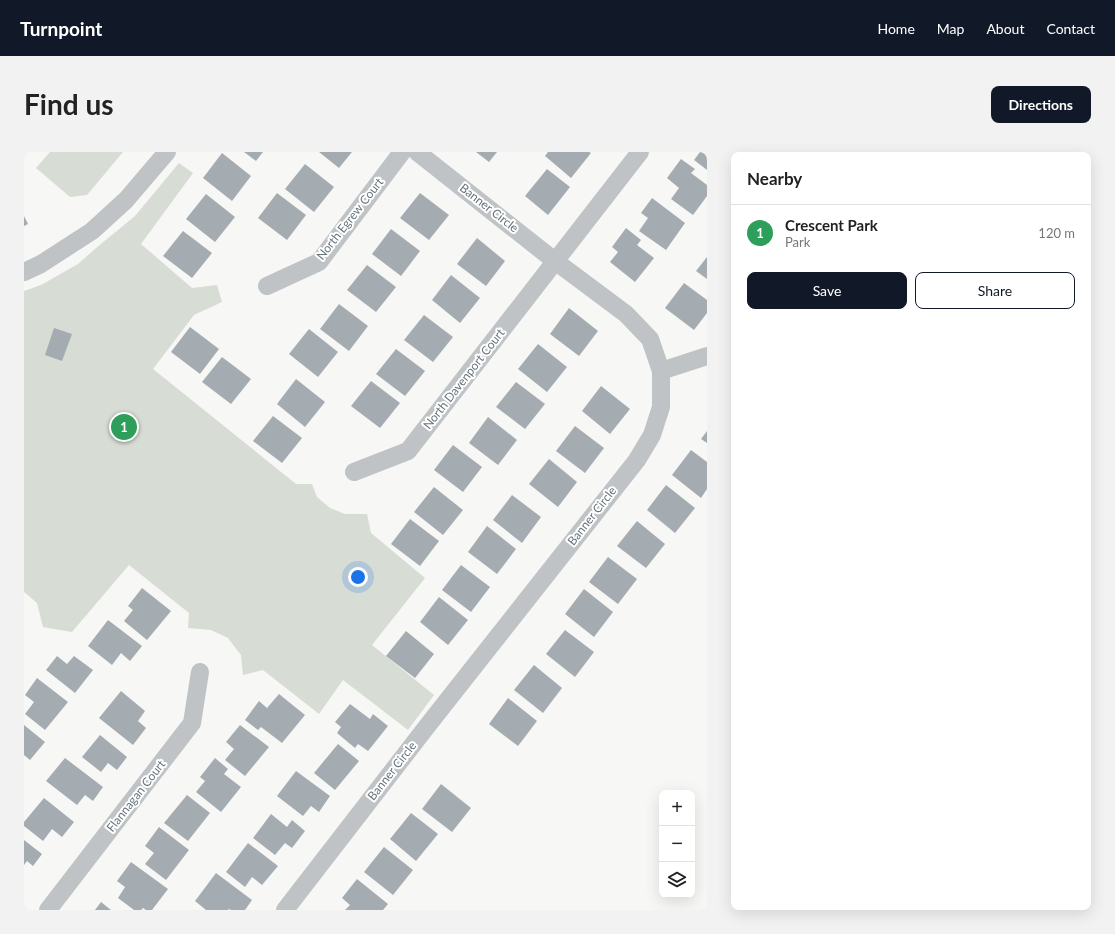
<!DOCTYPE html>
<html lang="en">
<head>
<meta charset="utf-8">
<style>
  :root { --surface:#fff; --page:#f2f2f2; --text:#222; --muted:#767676; --line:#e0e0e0; --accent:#111827 }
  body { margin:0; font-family:Lato,sans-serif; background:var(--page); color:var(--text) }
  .controls { position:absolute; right:12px; bottom:12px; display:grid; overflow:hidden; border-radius:8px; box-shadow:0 4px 16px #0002 }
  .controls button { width:36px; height:36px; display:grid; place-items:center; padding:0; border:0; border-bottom:1px solid var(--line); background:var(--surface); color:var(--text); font:20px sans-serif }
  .you { position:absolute; left:334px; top:425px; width:14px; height:14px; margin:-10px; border:3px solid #fff; border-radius:50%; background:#1a73e8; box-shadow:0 0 0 6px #1a73e833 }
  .badge { display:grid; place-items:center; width:26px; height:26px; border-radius:50%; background:var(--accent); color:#fff; font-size:13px; font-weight:700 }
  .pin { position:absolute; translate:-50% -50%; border:2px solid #fff; box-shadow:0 1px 4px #0006 }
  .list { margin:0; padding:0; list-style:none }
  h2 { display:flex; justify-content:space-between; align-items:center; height:52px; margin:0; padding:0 16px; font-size:17px }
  h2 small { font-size:13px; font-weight:400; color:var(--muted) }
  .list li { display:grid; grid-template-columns:26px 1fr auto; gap:12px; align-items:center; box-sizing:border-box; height:56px; padding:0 16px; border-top:1px solid var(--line) }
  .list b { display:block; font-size:15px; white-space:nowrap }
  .list p { margin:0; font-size:13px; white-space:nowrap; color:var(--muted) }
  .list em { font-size:13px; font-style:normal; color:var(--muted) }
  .actions { display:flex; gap:8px; padding:12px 16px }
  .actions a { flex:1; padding:9px 0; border:1px solid var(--accent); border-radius:8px; text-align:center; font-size:14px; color:var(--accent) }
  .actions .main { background:var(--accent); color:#fff }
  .icon { flex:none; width:22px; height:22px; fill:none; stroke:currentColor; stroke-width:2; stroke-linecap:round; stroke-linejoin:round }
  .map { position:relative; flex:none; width:683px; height:758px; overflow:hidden; border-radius:8px }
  header { display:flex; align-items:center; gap:24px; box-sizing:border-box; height:56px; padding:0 20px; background:var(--accent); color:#fff }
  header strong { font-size:19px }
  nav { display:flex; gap:22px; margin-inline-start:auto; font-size:14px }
  .intro { display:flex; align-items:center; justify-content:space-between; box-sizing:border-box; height:96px; padding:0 24px }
  h1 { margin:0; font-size:28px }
  .button { padding:10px 18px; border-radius:8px; background:var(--accent); color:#fff; font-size:14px; font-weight:700 }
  main { display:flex; gap:24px; padding:0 24px }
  aside { flex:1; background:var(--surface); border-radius:8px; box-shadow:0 4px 16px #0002 }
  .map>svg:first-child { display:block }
</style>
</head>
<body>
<header>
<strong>Turnpoint</strong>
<nav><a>Home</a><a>Map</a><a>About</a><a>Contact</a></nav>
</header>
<div class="intro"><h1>Find us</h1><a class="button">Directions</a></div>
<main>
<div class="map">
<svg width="683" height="758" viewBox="0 0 683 758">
  <rect width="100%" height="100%" fill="#f7f7f5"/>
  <g fill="#d7dcd4">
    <path d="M26 0H99L63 43 46 45 12 16Z"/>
    <path d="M155 11 169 21 117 92 168 136 193 133 198 150 170 163 129 217 272 332H288L293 345 306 356 321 362H343L347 381 401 426 348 493 410 543 384 578 319 528 295 562 239 518 219 523 217 503 204 486 187 478 164 476 165 461 105 413 48 480 19 475 13 451 0 440V139L17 133 54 112 72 96 111 64Z"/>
  </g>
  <g fill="#a5acb1">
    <path d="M220 0H239L232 9Z"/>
    <path d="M295 0H328L315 16Z"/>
    <path d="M452 0H473L465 10Z"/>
    <path d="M524 0H565L567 1 547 26 521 4Z"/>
    <path d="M676 0H683V18L670 8Z"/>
    <path d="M198 1 227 24 208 49 179 26Z"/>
    <path d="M657 7 671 17 667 21 683 33V44L669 63 647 47 655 36 643 26Z"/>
    <path d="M281 12 310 35 290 60 261 37Z"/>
    <path d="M523 17 546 35 524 63 501 44Z"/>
    <path d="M253 41 282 63 263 88 234 66Z"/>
    <path d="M396 41 425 63 405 88 376 66Z"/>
    <path d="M182 42 211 65 191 90 162 67Z"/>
    <path d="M628 46 661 71 642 98 615 79 624 66 617 61Z"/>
    <path d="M0 64 4 72 0 74Z"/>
    <path d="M602 76 617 88 613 93 630 106 611 130 586 110 594 100 588 95Z"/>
    <path d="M367 77 396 99 377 124 348 102Z"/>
    <path d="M159 79 188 101 168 126 139 104Z"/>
    <path d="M453 86 481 109 462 134 433 112Z"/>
    <path d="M683 105V127L672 119Z"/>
    <path d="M343 113 372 135 352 160 323 138Z"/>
    <path d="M427 123 456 146 436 171 408 148Z"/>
    <path d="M660 131 683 148V161L670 178 641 156Z"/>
    <path d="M315 152 344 174 325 199 296 177Z"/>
    <path d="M545 156 574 179 555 204 526 182Z"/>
    <path d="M400 163 429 185 409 210 380 188Z"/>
    <path d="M166 175 195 197 176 222 147 200Z"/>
    <path d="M30 176 48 182 38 209 21 203Z"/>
    <path d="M285 177 314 200 294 225 265 202Z"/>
    <path d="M514 192 543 215 523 240 494 217Z"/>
    <path d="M372 197 401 219 381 244 352 222Z"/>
    <path d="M198 205 227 227 207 252 178 230Z"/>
    <path d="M272 227 301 250 281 275 253 252Z"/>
    <path d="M347 229 376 251 356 276 327 254Z"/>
    <path d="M492 230 521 252 501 277 472 255Z"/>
    <path d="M577 234 606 257 586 282 558 259Z"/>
    <path d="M249 264 278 286 258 311 229 289Z"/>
    <path d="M464 265 493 288 474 313 445 291Z"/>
    <path d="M551 274 580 296 561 321 532 299Z"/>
    <path d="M683 279V291L677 287Z"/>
    <path d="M429 293 458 315 439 340 410 318Z"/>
    <path d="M667 298 683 310V337L677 346 648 323Z"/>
    <path d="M525 307 553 330 534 355 505 332Z"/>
    <path d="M642 333 671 356 651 381 623 358Z"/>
    <path d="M410 335 439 358 419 383 390 360Z"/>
    <path d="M488 343 517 365 498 391 469 368Z"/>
    <path d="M386 367 415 389 396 414 367 392Z"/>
    <path d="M613 369 641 392 622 416 593 394Z"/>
    <path d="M463 374 492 397 473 422 444 400Z"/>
    <path d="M584 405 613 427 594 452 565 430Z"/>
    <path d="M437 413 466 435 447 460 418 438Z"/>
    <path d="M118 436 147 459 123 488 100 469 109 458 104 454Z"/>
    <path d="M560 437 589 460 570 485 541 462Z"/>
    <path d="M415 445 444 468 424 493 396 470Z"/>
    <path d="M84 468 118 494 106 509 97 501 88 513 64 494Z"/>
    <path d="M541 478 570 500 551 525 522 502Z"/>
    <path d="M382 479 410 502 391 526 362 504Z"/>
    <path d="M33 504 43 512 50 504 69 518 51 541 22 518Z"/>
    <path d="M510 513 538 536 519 561 490 538Z"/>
    <path d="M13 526 44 550 21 578 1 562 10 550 1 543Z"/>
    <path d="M97 539 121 559 114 569 122 576 109 593 75 566Z"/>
    <path d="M255 542 281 563 258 591 237 575 234 578 221 568 235 549 243 556Z"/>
    <path d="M484 546 513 569 494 594 465 572Z"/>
    <path d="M326 552 346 567 349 562 364 574 344 599 334 592 331 596 313 581 317 575 311 570Z"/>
    <path d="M0 573 21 590 6 608 0 603Z"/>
    <path d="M216 573 245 595 221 624 201 608 210 597 202 590Z"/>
    <path d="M76 583 103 605 93 618 84 611 77 620 58 605Z"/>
    <path d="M314 592 335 609 311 638 290 621Z"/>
    <path d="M41 606 79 635 69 649 61 643 53 653 22 629Z"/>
    <path d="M191 606 204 617 200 622 217 635 197 660 172 640 181 629 176 625Z"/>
    <path d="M272 619 306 644 295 660 287 654 279 664 253 644Z"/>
    <path d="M417 632 447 656 428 680 398 657Z"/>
    <path d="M163 643 186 661 164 689 140 671Z"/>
    <path d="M20 646 50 670 38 685 28 677 19 689 0 674V670Z"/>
    <path d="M387 661 414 682 392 709 366 687Z"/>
    <path d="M247 662 263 675 268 668 281 679 268 696 261 691 251 703 229 686Z"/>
    <path d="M135 675 165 698 142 728 121 712 130 701 121 694Z"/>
    <path d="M0 688 18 702 9 714 3 709 0 713Z"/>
    <path d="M224 691 254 714 238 733 228 725 221 735 202 720Z"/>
    <path d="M360 695 389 718 369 743 340 720Z"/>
    <path d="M107 710 144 737 128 758H122L119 756 117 758H110L94 746 101 735 93 729Z"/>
    <path d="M192 721 228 748 221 758H207L205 757 204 758H182L171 749Z"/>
    <path d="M333 727 364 752 359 758H321L326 753 318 746Z"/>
    <path d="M77 750 87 758H71Z"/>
  </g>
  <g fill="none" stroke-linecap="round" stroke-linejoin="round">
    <g stroke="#bfc3c6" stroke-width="18">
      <path d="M0 120 17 112 68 79 102 48 143 0"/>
      <path d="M243 134 295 110 378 0"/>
      <path d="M637 219 683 204"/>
      <path d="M330 320 384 299 616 0"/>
      <path d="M24 758 168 571 176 520"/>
      <path d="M261 758 404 573 613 308 628 283 637 255V219L626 187 602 162 531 109 393 0"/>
    </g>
  </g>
  <g text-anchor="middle" stroke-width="4" stroke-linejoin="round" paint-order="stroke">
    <g font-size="12" fill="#66747c" stroke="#fff">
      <text transform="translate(465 56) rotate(38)" y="4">Banner Circle</text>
      <text transform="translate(326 67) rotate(-52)" y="4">North Egrew Court</text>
      <text transform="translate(440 227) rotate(-52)" y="4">North Davenport Court</text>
      <text transform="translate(568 364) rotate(-52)" y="4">Banner Circle</text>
      <text transform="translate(368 619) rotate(-52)" y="4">Banner Circle</text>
      <text transform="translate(112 644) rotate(-52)" y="4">Flannagan Court</text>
    </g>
  </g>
</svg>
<div class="controls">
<button>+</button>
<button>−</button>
<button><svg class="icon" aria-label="layers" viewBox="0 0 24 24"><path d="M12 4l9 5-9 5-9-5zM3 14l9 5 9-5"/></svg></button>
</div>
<div class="you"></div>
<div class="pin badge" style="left:100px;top:275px;background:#2e9e5b">1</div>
</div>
<aside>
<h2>Nearby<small></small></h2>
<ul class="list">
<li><span class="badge" style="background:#2e9e5b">1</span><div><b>Crescent Park</b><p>Park</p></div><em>120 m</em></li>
</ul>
<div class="actions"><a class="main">Save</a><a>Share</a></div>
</aside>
</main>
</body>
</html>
